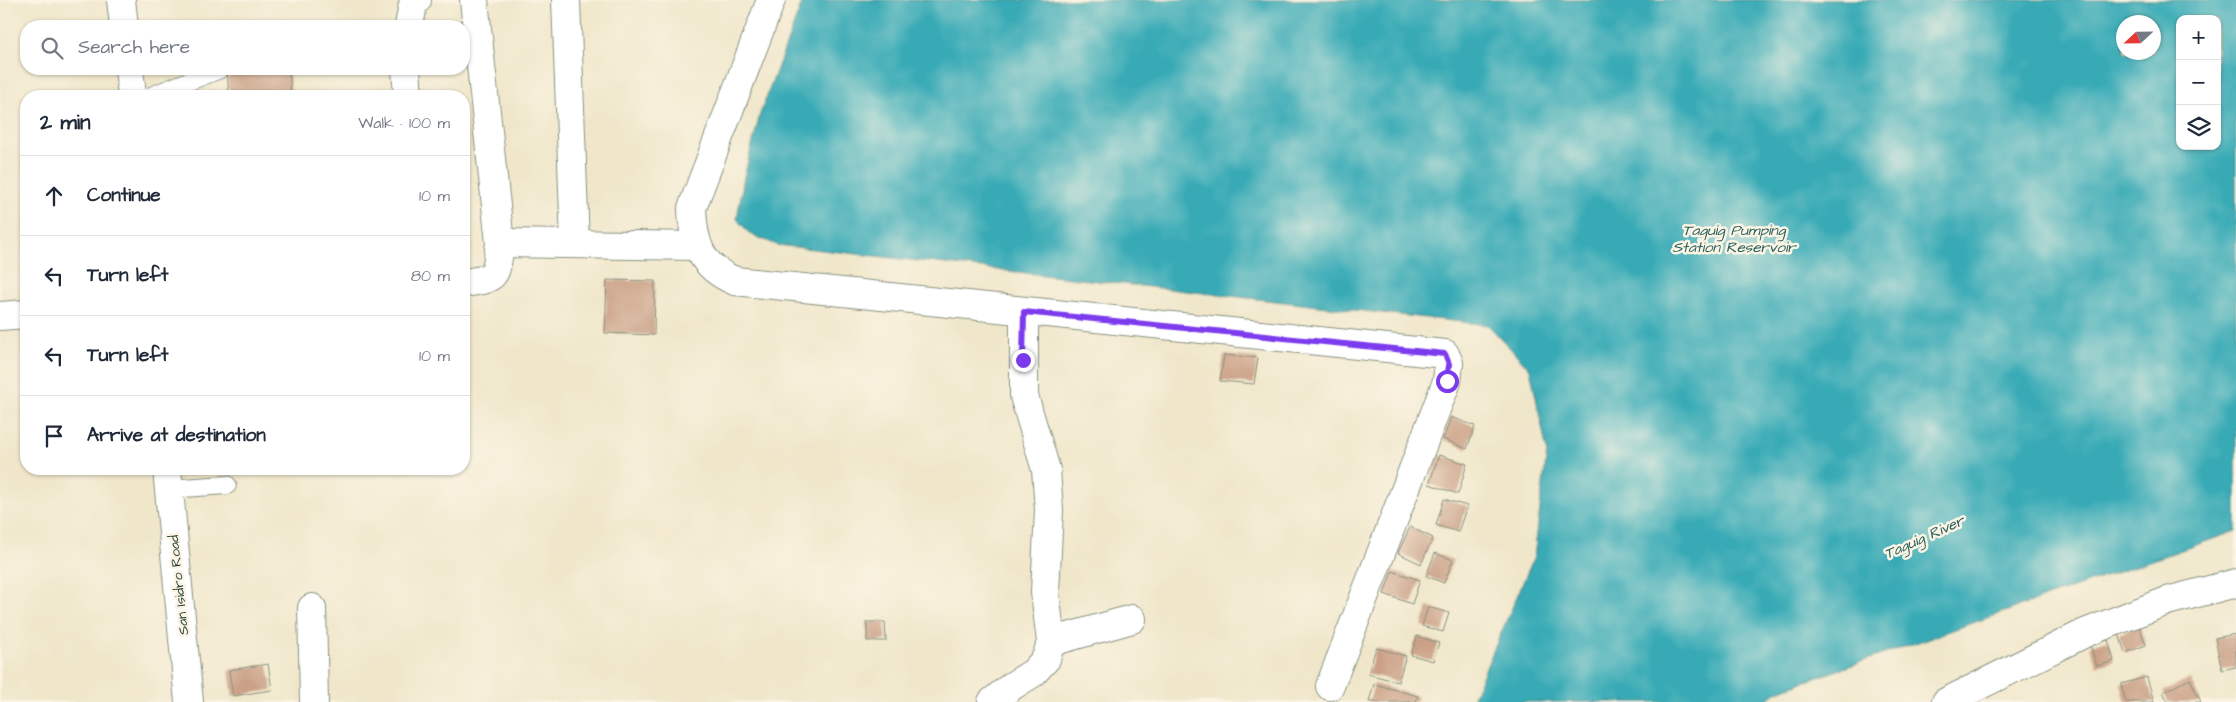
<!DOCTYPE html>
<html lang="en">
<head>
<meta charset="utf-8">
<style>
  :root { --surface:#fff; --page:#f2f2f3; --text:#1f2937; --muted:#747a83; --line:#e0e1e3 }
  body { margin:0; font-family:"Architects Daughter",sans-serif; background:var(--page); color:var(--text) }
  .controls { position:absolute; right:15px; top:15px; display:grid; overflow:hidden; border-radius:10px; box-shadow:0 1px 4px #0004 }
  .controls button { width:45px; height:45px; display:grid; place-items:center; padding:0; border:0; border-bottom:1px solid var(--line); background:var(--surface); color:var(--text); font:25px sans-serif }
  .compass { position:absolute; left:2116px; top:15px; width:45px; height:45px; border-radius:50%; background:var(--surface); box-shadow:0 1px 4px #0004; rotate:248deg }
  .stop { position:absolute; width:15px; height:15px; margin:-11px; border:4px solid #7c3aed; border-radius:50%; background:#fff }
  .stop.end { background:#7c3aed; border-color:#fff; box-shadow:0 1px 5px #0008 }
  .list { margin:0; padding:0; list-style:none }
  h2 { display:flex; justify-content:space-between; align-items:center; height:65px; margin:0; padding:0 20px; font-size:21px }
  h2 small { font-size:16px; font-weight:400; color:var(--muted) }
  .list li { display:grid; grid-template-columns:32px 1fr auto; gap:15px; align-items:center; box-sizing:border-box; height:80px; padding:0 20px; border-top:1px solid var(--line) }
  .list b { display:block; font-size:19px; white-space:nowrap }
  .list em { font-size:16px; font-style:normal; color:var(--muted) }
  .icon { flex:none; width:28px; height:28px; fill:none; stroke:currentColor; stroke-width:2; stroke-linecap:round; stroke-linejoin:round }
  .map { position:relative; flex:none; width:2236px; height:702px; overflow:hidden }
  .search { position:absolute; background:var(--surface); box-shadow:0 1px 4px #0004; left:20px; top:20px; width:450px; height:55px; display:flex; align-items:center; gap:12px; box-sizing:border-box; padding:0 18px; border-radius:20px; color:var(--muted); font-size:19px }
  .panel { position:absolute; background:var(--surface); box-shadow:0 1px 4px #0004; left:20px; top:90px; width:450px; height:385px; border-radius:20px }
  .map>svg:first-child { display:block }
</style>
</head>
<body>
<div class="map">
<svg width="2236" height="702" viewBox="0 0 2236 702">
  <rect width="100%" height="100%" fill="#fcf5e5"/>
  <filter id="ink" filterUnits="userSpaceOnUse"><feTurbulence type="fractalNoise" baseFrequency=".02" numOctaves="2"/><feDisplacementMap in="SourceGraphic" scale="10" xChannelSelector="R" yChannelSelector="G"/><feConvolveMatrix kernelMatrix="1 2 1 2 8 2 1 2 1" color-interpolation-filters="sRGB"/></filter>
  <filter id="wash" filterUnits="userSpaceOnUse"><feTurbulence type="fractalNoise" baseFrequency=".0096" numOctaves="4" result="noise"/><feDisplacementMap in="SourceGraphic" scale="20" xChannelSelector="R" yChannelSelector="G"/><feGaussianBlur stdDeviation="1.12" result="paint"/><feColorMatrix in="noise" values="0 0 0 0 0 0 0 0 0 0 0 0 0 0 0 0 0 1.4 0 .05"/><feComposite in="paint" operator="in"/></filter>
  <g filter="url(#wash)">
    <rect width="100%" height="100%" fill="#f0e7cb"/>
    <path fill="#39aab6" stroke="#2c7475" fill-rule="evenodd" d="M803 0H2236V531L1778 691 1765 702H1471L1534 557 1547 451 1530 369 1488 325 777 245 750 234 737 219 744 177 760 114ZM2180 19H2217V146H2180ZM2124 22H2154V52H2124Z"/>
    <g id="blocks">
      <g fill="#caa086">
        <path d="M227 69H289L291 96H229Z"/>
        <path d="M607 280 655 281 654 335 605 333Z"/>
        <path d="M1224 355 1258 358 1254 384 1220 381Z"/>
        <path d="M1451 417 1475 426 1467 449 1443 439Z"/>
        <path d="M1439 455 1467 464 1458 494 1429 484Z"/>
        <path d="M1444 499 1467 506 1458 532 1436 525Z"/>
        <path d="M1410 527 1433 538 1421 564 1398 553Z"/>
        <path d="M1435 553 1453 560 1444 583 1426 576Z"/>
        <path d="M1392 571 1420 580 1412 604 1384 594Z"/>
        <path d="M1428 607 1449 613 1443 632 1422 626Z"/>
        <path d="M867 622H885L886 641H867Z"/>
        <path d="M2139 626 2146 645 2125 653 2119 634Z"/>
        <path d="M2236 634V667L2222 670 2215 638Z"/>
        <path d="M1417 636 1439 643 1433 661 1411 655Z"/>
        <path d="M2108 640 2114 661 2097 666 2090 645Z"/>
        <path d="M1376 648 1406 656 1398 682 1368 674Z"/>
        <path d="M268 664 272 690 233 696 229 670Z"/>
        <path d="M2147 677 2154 702H2126L2121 684Z"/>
        <path d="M2190 679 2201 702H2168L2163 692Z"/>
        <path d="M1374 684 1418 696 1416 702H1369Z"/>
      </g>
    </g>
  </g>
  <g filter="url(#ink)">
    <use href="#blocks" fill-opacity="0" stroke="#889280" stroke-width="1"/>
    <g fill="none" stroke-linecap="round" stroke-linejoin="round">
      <g stroke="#889280" stroke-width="20">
        <g id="lane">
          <path d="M151 96 220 69"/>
          <path d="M168 489 227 485"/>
        </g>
      </g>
      <g stroke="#889280" stroke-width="30">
        <g id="street">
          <path d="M566 0 575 244"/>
          <path d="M771 0 692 208C693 242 700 267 735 281L1445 354 1449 363 1447 381 1330 686"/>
          <path d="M409 26 413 4 417 0"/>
          <path d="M406 69 408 96"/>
          <path d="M500 243 697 246"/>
          <path d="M464 283C499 278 495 277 500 243L474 0"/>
          <path d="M0 316 26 314"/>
          <path d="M312 608 314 702"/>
          <path d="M1051 642 1132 619"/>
          <path d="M992 702 1012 686 1033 673 1046 659 1051 642 1045 592 1049 510 1046 470 1024 396V312"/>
          <path d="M1946 702 2085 633 2167 601 2236 583"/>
        </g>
      </g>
      <g stroke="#889280" stroke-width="30">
        <g id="secondary">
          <path d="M121 0 124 26"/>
          <path d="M129 69 132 96"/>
          <path d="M167 469 189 702"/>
        </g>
      </g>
      <use href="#lane" stroke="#fff" stroke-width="18"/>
      <use href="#street" stroke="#fff" stroke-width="28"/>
      <use href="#secondary" stroke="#fff" stroke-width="28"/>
    </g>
  </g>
  <g fill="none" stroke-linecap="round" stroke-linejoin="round" filter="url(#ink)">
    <path stroke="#7c3aed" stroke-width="6" d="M1023 360 1024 312 1445 354 1449 364 1447 381"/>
  </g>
  <g text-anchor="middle" stroke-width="5" stroke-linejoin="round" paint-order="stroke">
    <g font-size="14" fill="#1f3d34" stroke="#fcf5e5">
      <text transform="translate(178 585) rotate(-96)" y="5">San Isidro Road</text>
    </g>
    <g font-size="15" font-style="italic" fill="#275e5b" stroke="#fcf5e5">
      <text x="1734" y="235">Taguig Pumping<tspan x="1734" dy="17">Station Reservoir</tspan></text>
      <text transform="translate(1924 537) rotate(-24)" y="5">Taguig River</text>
    </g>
  </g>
</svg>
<div class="controls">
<button>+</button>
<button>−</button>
<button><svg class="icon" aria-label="layers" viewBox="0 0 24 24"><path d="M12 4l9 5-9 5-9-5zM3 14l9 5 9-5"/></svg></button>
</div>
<svg class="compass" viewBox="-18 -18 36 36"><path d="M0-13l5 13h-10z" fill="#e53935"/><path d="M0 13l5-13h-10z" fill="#747a83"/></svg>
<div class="stop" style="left:1447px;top:381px"></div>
<div class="stop end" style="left:1023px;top:360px"></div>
<div class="search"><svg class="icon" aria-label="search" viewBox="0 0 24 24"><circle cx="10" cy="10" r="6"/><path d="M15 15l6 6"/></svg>Search here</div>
<section class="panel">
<h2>2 min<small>Walk · 100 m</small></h2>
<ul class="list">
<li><svg class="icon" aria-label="ahead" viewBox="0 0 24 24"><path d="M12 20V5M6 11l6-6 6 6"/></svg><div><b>Continue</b></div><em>10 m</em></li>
<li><svg class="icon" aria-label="left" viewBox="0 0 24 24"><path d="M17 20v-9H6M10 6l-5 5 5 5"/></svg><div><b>Turn left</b></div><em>80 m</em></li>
<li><svg class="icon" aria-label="left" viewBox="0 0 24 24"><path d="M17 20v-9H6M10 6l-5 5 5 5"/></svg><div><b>Turn left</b></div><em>10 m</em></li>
<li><svg class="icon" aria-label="arrive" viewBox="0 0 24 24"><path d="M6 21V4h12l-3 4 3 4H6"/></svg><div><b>Arrive at destination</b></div></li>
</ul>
</section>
</div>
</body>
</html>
